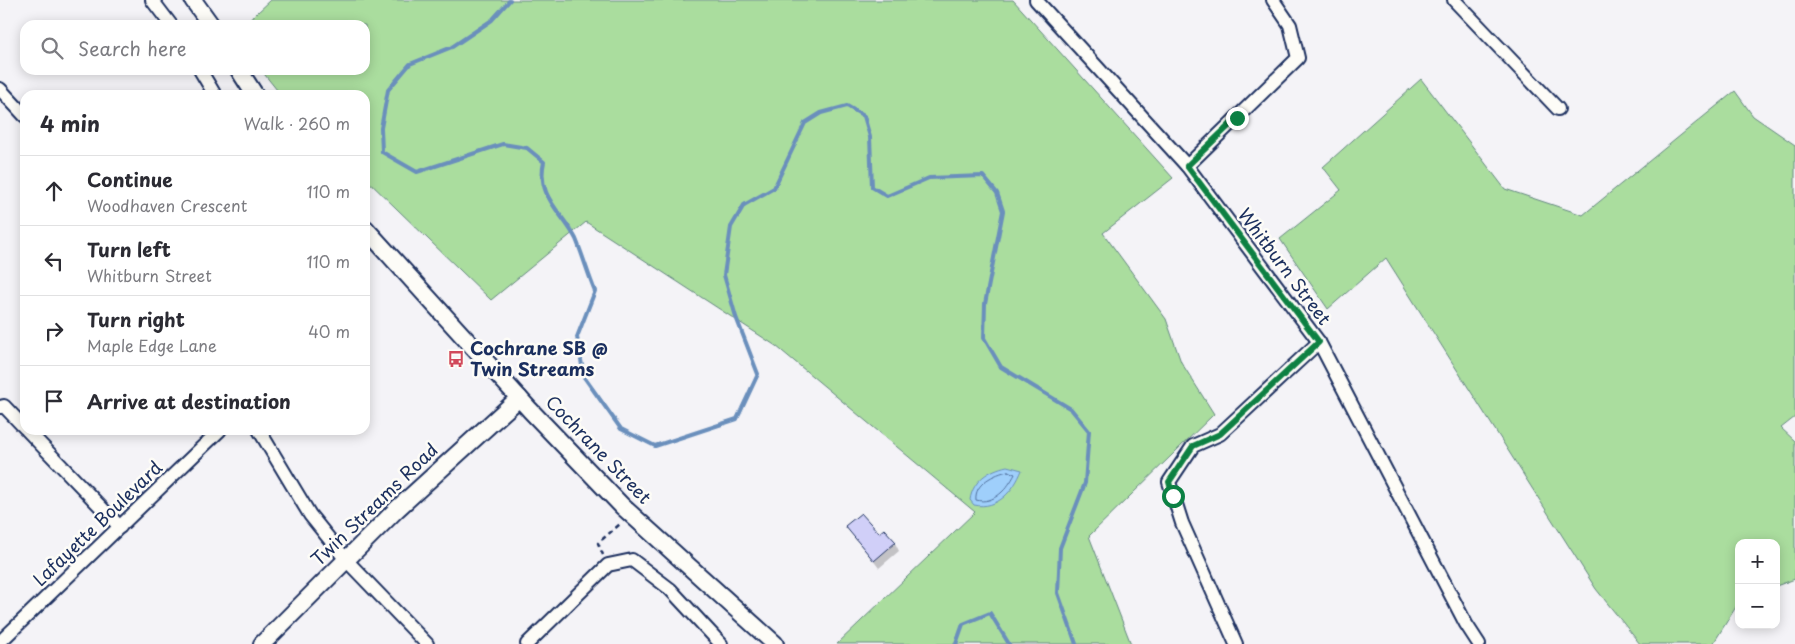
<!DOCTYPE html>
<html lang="en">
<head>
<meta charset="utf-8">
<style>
  :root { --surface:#fff; --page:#f2f2f3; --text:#2b2b33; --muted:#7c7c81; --line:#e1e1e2 }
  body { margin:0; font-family:"Playpen Sans",sans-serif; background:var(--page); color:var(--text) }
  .controls { position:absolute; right:15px; bottom:15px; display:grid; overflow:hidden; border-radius:10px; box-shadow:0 2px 12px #0003 }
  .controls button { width:45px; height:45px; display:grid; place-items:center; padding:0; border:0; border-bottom:1px solid var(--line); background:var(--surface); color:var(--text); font:25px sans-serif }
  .stop { position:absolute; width:15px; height:15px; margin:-11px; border:4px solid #0b8043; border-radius:50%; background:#fff }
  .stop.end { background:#0b8043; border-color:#fff; box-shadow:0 1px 5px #0008 }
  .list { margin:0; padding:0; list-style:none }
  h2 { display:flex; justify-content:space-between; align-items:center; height:65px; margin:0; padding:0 20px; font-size:21px }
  h2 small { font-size:16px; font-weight:400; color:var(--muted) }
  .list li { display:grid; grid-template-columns:32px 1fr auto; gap:15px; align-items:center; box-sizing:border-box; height:70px; padding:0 20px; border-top:1px solid var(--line) }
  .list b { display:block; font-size:19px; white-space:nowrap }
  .list p { margin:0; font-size:16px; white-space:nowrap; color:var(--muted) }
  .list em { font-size:16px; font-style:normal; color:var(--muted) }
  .icon { flex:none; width:28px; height:28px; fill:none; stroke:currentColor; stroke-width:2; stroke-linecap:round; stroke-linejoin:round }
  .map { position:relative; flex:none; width:1795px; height:644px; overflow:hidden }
  .search { position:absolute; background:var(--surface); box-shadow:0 2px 12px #0003; left:20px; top:20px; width:350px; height:55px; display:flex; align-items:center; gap:12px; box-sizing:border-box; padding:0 18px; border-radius:15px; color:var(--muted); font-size:19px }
  .panel { position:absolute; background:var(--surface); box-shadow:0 2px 12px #0003; left:20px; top:90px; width:350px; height:345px; border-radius:15px }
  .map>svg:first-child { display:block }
</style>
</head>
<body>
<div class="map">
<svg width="1795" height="644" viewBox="0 0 1795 644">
  <rect width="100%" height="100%" fill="#f4f3f7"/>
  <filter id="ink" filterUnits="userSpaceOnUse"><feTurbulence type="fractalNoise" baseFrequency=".02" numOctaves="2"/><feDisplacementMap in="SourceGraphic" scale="10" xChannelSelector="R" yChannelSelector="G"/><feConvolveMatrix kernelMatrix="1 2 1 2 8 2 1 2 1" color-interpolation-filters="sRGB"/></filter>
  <g filter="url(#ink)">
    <g fill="#aadd9e" stroke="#62867e">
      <path d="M271 0H1013L1173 178 1103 233 1166 319 1181 362 1214 414 1089 536 1131 644H837L975 512 776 346 586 222 491 300 365 178V95H281L261 70H365V25H244Z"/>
      <path d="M1421 79 1505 189 1583 215 1735 91 1753 116 1795 145V417L1781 428 1795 441V579L1776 586V543H1739V602L1713 644H1640L1596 589 1386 258 1328 309 1280 239 1341 190 1323 167Z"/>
    </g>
    <path fill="#9fcffb" stroke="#6a8fbc" d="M1007 466 1022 470C1014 490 998 510 974 505L970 500C973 480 989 470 1007 466Z"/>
    <path fill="#0003" d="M847 527 895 543 899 551 879 568Z"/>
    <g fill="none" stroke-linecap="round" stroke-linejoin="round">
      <path stroke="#506f9d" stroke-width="1" d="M1008 471 1015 474C1008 488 994 505 976 500 974 483 995 474 1008 471Z"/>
      <g stroke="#6a8fbc" stroke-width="4">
        <path d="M510 0 492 20 452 47 410 64 388 90 381 128 382 152 417 172 503 144 527 148 544 162C536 196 562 212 576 239 583 256 588 274 595 291L577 337 584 377 621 429 655 446 737 419 758 374 736 317 724 275 731 227 744 205 774 188 805 123 821 113 847 106 864 116 870 137 872 187 887 196 929 178 983 176 997 193 1003 211 985 304 984 338 1001 367 1071 409 1089 431 1085 483 1060 548 1058 593 1076 644"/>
        <path d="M956 644 963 624 990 613 1009 644"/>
      </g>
    </g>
    <path fill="#d0cff8" stroke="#1b2f5e" d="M861 513 879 533 884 529 896 542 874 561 845 526Z"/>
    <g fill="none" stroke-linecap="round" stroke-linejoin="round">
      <g stroke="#1b2f5e" stroke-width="16">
        <g id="minor">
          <path d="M152 0 171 25"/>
          <path d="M1036 0 1187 166 1319 342 1466 624 1479 644"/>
          <path d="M1454 0 1558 109"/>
          <path d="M200 70 215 95"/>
          <path d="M0 89 25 116"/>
          <path d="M1187 166 1298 58 1290 25 1273 0"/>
          <path d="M0 407 4 406 25 428"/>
          <path d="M27 430 120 527"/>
          <path d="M259 430 310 515 347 561 427 644"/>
          <path d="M0 642 220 430"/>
          <path d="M527 644 608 565 632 560 670 589 721 644"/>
          <path d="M1236 644 1182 523 1169 482 1193 446 1220 434 1319 342"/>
        </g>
      </g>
      <g stroke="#1b2f5e" stroke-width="20">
        <g id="tertiary">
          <path d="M193 0 211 25"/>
          <path d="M239 70 255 95"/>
          <path d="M365 228 530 410 622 506 775 644"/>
          <path d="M262 644 397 509 519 398"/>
        </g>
      </g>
      <path stroke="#1b2f5e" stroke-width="2.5" stroke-dasharray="5 4" stroke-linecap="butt" d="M603 555 598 543 620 524"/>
      <use href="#minor" stroke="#fdfcf7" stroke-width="12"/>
      <use href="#tertiary" stroke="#fdfcf7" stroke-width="16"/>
    </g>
  </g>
  <g fill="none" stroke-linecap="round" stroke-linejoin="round" filter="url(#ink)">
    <path stroke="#0b8043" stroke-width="6" d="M1173 496 1169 482 1193 446 1220 434 1319 342 1187 166 1237 118"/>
  </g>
  <defs>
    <g id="bus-bare" transform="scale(1.35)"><path d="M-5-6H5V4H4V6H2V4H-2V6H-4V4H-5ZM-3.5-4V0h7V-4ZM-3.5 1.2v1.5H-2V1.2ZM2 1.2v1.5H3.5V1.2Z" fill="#d1495b" stroke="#fdfcf7" stroke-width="2.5" paint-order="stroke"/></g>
  </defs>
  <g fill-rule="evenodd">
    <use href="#bus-bare" x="456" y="359"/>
  </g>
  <g text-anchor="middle" stroke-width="5" stroke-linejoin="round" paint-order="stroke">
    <g font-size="18" fill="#1b2f5e" stroke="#fdfcf7">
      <text transform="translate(1284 267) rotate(53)" y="6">Whitburn Street</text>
      <text transform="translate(598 450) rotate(46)" y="6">Cochrane Street</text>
      <text transform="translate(375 505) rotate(-44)" y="6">Twin Streams Road</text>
      <text transform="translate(98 524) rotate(-44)" y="6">Lafayette Boulevard</text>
    </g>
    <g font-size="18" font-weight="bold" fill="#1b2f5e" stroke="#fdfcf7" text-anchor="start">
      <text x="470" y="355">Cochrane SB @<tspan x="470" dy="21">Twin Streams</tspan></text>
    </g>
  </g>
</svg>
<div class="controls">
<button>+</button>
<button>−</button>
</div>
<div class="stop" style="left:1173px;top:496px"></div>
<div class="stop end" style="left:1237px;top:118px"></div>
<div class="search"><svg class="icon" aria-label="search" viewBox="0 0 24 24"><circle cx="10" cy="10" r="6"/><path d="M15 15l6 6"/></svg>Search here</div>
<section class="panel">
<h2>4 min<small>Walk · 260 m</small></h2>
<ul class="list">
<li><svg class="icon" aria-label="ahead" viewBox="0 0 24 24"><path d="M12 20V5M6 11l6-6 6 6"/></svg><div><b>Continue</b><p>Woodhaven Crescent</p></div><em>110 m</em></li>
<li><svg class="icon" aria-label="left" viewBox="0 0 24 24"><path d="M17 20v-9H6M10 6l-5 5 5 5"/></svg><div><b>Turn left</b><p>Whitburn Street</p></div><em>110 m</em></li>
<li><svg class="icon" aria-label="right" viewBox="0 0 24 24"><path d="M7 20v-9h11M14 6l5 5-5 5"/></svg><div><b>Turn right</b><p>Maple Edge Lane</p></div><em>40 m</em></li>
<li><svg class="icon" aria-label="arrive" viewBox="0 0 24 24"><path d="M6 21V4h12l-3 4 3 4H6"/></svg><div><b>Arrive at destination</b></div></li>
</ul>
</section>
</div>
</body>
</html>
